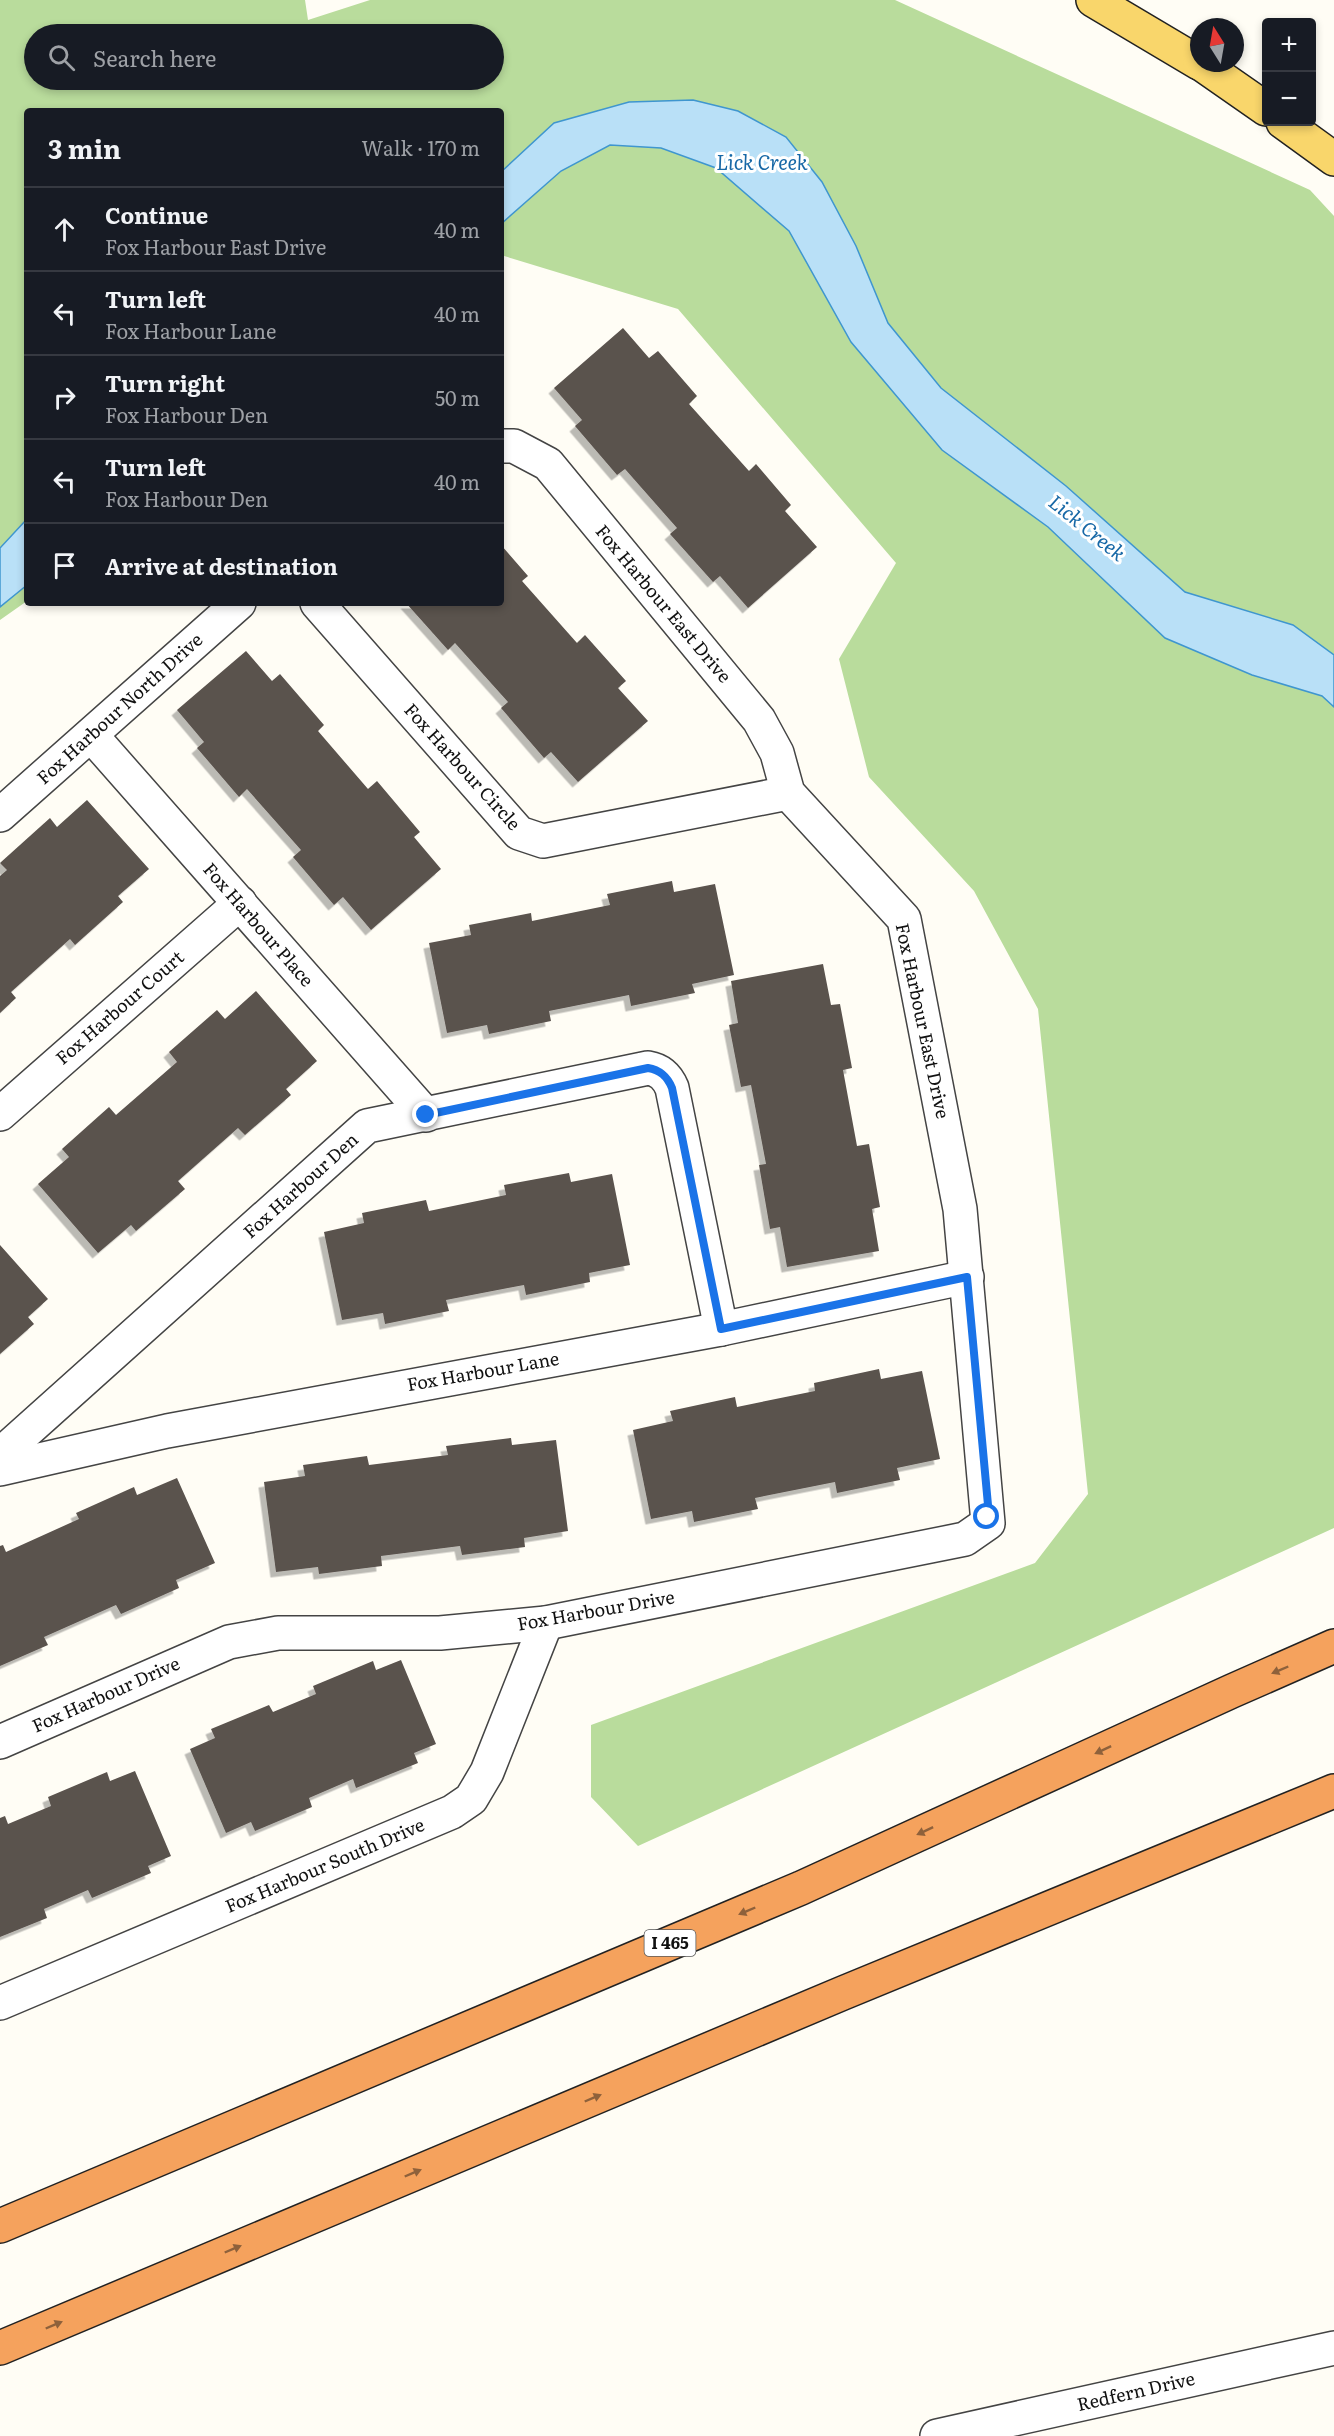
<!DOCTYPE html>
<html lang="en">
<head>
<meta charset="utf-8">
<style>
  :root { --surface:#171b24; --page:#20242c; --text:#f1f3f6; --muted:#9ea1a6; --line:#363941 }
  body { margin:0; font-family:Literata,serif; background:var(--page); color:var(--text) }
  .controls { position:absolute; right:18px; top:18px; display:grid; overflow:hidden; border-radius:6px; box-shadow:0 3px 9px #0003 }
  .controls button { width:54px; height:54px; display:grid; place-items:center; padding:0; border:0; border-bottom:2px solid var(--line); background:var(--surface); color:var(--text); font:30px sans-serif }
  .compass { position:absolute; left:1190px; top:18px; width:54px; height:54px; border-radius:50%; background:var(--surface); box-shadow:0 3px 9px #0003; rotate:349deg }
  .stop { position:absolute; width:18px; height:18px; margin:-14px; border:4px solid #1a73e8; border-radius:50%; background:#fff }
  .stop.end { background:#1a73e8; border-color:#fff; box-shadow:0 2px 6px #0008 }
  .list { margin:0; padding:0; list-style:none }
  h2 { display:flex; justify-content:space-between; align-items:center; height:78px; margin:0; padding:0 24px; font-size:26px }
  h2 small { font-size:20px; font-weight:400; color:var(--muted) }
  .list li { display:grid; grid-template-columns:39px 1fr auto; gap:18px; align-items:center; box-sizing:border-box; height:84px; padding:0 24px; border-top:2px solid var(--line) }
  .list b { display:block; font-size:22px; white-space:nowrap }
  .list p { margin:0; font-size:20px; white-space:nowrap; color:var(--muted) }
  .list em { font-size:20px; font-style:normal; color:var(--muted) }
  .icon { flex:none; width:33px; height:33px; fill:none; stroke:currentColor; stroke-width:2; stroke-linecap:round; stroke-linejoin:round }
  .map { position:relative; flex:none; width:1334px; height:2436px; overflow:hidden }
  .search { position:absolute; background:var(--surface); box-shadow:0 3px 9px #0003; left:24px; top:24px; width:480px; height:66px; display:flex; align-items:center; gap:15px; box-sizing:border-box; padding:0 21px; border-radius:33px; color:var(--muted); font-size:22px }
  .panel { position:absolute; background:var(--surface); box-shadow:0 3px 9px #0003; left:24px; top:108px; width:480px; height:498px; border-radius:6px }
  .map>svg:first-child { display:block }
</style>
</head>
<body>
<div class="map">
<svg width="1334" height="2436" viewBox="0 0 1334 2436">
  <defs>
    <filter id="shadow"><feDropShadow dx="-5.5" dy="5.5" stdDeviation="0" flood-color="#0004"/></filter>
  </defs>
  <rect width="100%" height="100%" fill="#fffdf5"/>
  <path fill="#b9dc9c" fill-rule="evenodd" d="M0 0H305L308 20 370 0H895L1310 190 1334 216V1528L638 1846 591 1797V1725L1035 1563 1088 1494 1038 1009 974 891 869 777 839 659 896 563 678 309 501 255V111H27V601L0 620ZM34 34H494V80H34Z"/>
  <g fill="#b9e0f7" stroke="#3f96cf" stroke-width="1.5">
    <path d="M693 100 738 111 786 137 822 182 856 246 888 323 941 388 1066 486 1185 592 1293 625 1334 655V707L1322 696 1252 675 1165 638 1048 527 942 450 851 342 789 231 716 168 661 148 610 145 561 171 501 224V172L554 123 629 102Z"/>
    <path d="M27 519V585L0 607V548Z"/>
  </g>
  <g fill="#5a524d" filter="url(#shadow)">
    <path d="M623 328 649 358 658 351 697 396 689 404 749 471 756 464 791 505 785 511 817 547 748 608 720 576 713 582 670 534 677 528 625 469 617 475 575 426 582 420 554 388Z"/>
    <path d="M501 545 528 576 522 581 577 643 585 635 626 681 618 688 648 721 578 782 551 752 544 758 501 708 508 702 455 643 448 650 406 603H501Z"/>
    <path d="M246 651 272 681 280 674 324 725 318 731 368 789 377 781 420 832 414 837 441 869 371 930 343 897 334 905 293 857 301 850 247 789 239 797 197 748 204 742 177 710Z"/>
    <path d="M87 800 149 869 118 896 123 902 75 945 70 939 11 992 16 998 0 1013V876L7 870 0 863 50 818 57 827Z"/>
    <path d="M672 881 674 892 715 884 734 975 692 984 695 993 631 1006 629 995 549 1011 551 1021 489 1034 487 1025 447 1033 429 943 471 935 469 925 531 913 532 921 610 905 607 894Z"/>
    <path d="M823 964 831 1005 840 1004 852 1068 843 1070 857 1146 869 1144 880 1207 872 1209 879 1251 787 1267 780 1227 770 1229 759 1165 766 1164 751 1085 741 1087 729 1025 738 1023 731 981Z"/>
    <path d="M256 991 317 1061 286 1089 291 1095 245 1135 238 1128 178 1181 185 1189 136 1231 131 1225 98 1253 38 1184 69 1157 62 1149 109 1107 116 1115 177 1062 169 1052 217 1010 225 1019Z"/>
    <path d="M569 1173 571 1182 612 1174 630 1265 589 1273 590 1282 526 1295 524 1285 446 1300 449 1311 385 1324 383 1313 342 1320 324 1232 364 1223 362 1213 426 1200 429 1211 506 1195 504 1185Z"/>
    <path d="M0 1245 48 1299 28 1317 34 1324 0 1354Z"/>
    <path d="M879 1369 881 1379 922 1371 940 1459 897 1468 900 1480 837 1493 835 1482 755 1498 758 1509 694 1522 692 1511 651 1519 633 1430 673 1421 670 1411 735 1397 737 1407 815 1391 814 1383Z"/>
    <path d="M511 1438 512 1445 556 1440 568 1531 524 1538 525 1547 462 1555 460 1546 381 1556 382 1566 319 1574 318 1567 276 1572 264 1482 305 1476 303 1465 367 1456 369 1465 448 1455 446 1446Z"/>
    <path d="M177 1478 215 1563 176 1580 179 1588 121 1614 116 1605 44 1637 48 1645 0 1666V1546L3 1545 6 1552 79 1519 76 1513 134 1487 137 1495Z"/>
    <path d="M401 1660 436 1744 414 1753 418 1763 356 1788 353 1779 309 1798 312 1807 255 1831 251 1822 226 1833 190 1749 215 1738 211 1729 269 1705 273 1712 316 1694 313 1686 373 1661 376 1670Z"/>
    <path d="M135 1771 171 1856 148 1866 151 1873 92 1898 88 1890 44 1909 47 1918 0 1937V1818L5 1816 8 1824 51 1806 48 1797 107 1772 110 1781Z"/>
  </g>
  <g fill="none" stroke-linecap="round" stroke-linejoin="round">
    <g stroke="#444" stroke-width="36">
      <g id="minor">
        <path d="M317 603 519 833 543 841 788 793"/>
        <path d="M91 735 426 1115"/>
        <path d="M0 815 239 603"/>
        <path d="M0 1114 240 903"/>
        <path d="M0 1455 367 1126 648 1068C660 1070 667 1076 672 1088L721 1329"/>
        <path d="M0 1469 167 1431 721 1329 967 1277"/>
        <path d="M0 1742 229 1642 278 1633H440L546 1623 965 1539 988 1523 960 1209 904 919 788 793 777 753 759 720 548 464 514 446H501"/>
        <path d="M0 2003 452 1812 471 1799 487 1772 546 1623"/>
        <path d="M937 2436 1334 2348"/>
      </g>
    </g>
    <g stroke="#222" stroke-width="36">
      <g id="major">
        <path d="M1093 0 1199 63"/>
        <path d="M1200 63 1266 109"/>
        <path d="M1283 122 1334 159"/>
      </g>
    </g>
    <g stroke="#222" stroke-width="36">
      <g id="highway">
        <path d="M0 2226 801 1888 1232 1691 1334 1646"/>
        <path d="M0 2348 843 1993 1334 1791"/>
      </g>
    </g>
    <use href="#minor" stroke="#fff" stroke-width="33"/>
    <use href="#major" stroke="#f9d66b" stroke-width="33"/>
    <use href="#highway" stroke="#f5a25d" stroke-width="33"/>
  </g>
  <defs><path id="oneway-solid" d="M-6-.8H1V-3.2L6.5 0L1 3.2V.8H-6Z" transform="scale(1.5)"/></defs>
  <g fill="#8e613b">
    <use href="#oneway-solid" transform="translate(1280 1670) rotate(157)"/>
    <use href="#oneway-solid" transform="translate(1103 1750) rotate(155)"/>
    <use href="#oneway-solid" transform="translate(925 1831) rotate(155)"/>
    <use href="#oneway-solid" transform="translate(747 1911) rotate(157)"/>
    <use href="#oneway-solid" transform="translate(593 2098) rotate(-23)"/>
    <use href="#oneway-solid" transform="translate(413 2173) rotate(-23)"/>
    <use href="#oneway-solid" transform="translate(233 2249) rotate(-23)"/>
    <use href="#oneway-solid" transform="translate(54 2325) rotate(-23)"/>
  </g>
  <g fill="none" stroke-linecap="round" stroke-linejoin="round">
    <path stroke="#1a73e8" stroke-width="8" d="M426 1115 648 1068C660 1070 667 1076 672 1088L721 1329 967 1277 988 1505 987 1517"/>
  </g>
  <g text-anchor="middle" stroke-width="6" stroke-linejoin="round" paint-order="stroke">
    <rect fill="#fff" stroke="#585858" stroke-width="1.5" x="644.5" y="1930" width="51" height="26" rx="4.5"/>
    <g font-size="16" font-weight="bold" fill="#111">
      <text x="670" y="1949">I 465</text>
    </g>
    <g font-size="18" fill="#111" stroke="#fff">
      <text transform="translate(663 604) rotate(50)" y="6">Fox Harbour East Drive</text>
      <text transform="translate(120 709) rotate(-42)" y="6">Fox Harbour North Drive</text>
      <text transform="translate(462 767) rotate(48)" y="6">Fox Harbour Circle</text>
      <text transform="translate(258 925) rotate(49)" y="6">Fox Harbour Place</text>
      <text transform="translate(120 1008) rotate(-41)" y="6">Fox Harbour Court</text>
      <text transform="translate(922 1021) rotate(78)" y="6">Fox Harbour East Drive</text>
      <text transform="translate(301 1186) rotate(-42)" y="6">Fox Harbour Den</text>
      <text transform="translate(483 1372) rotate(-10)" y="6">Fox Harbour Lane</text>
      <text transform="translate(596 1611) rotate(-10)" y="6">Fox Harbour Drive</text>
      <text transform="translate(106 1695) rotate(-24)" y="6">Fox Harbour Drive</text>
      <text transform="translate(325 1866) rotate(-23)" y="6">Fox Harbour South Drive</text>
      <text transform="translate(1136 2392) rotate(-13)" y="6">Redfern Drive</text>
    </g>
    <g font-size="20" font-style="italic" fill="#1768a6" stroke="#fff">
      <text x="762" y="170">Lick Creek</text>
      <text transform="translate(1087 528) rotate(39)" y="7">Lick Creek</text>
    </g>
  </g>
</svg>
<div class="controls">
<button>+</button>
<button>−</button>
</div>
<svg class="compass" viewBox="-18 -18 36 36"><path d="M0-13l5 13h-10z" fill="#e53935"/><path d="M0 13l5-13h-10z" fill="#9ea1a6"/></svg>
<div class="stop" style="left:987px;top:1517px"></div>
<div class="stop end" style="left:426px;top:1115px"></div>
<div class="search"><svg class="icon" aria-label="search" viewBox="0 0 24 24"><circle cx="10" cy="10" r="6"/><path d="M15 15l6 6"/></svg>Search here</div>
<section class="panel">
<h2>3 min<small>Walk · 170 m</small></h2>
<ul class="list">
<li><svg class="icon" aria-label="ahead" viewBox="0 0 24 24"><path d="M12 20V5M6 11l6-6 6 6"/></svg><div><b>Continue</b><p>Fox Harbour East Drive</p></div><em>40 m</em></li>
<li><svg class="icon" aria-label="left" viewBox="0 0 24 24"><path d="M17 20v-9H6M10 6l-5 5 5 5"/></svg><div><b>Turn left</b><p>Fox Harbour Lane</p></div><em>40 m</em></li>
<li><svg class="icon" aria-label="right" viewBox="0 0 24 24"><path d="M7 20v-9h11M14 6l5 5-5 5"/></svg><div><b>Turn right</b><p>Fox Harbour Den</p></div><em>50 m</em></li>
<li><svg class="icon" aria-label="left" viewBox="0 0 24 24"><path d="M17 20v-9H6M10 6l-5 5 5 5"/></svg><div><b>Turn left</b><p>Fox Harbour Den</p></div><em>40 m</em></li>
<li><svg class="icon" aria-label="arrive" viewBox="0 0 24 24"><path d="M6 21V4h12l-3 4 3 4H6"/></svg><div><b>Arrive at destination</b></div></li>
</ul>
</section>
</div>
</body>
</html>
